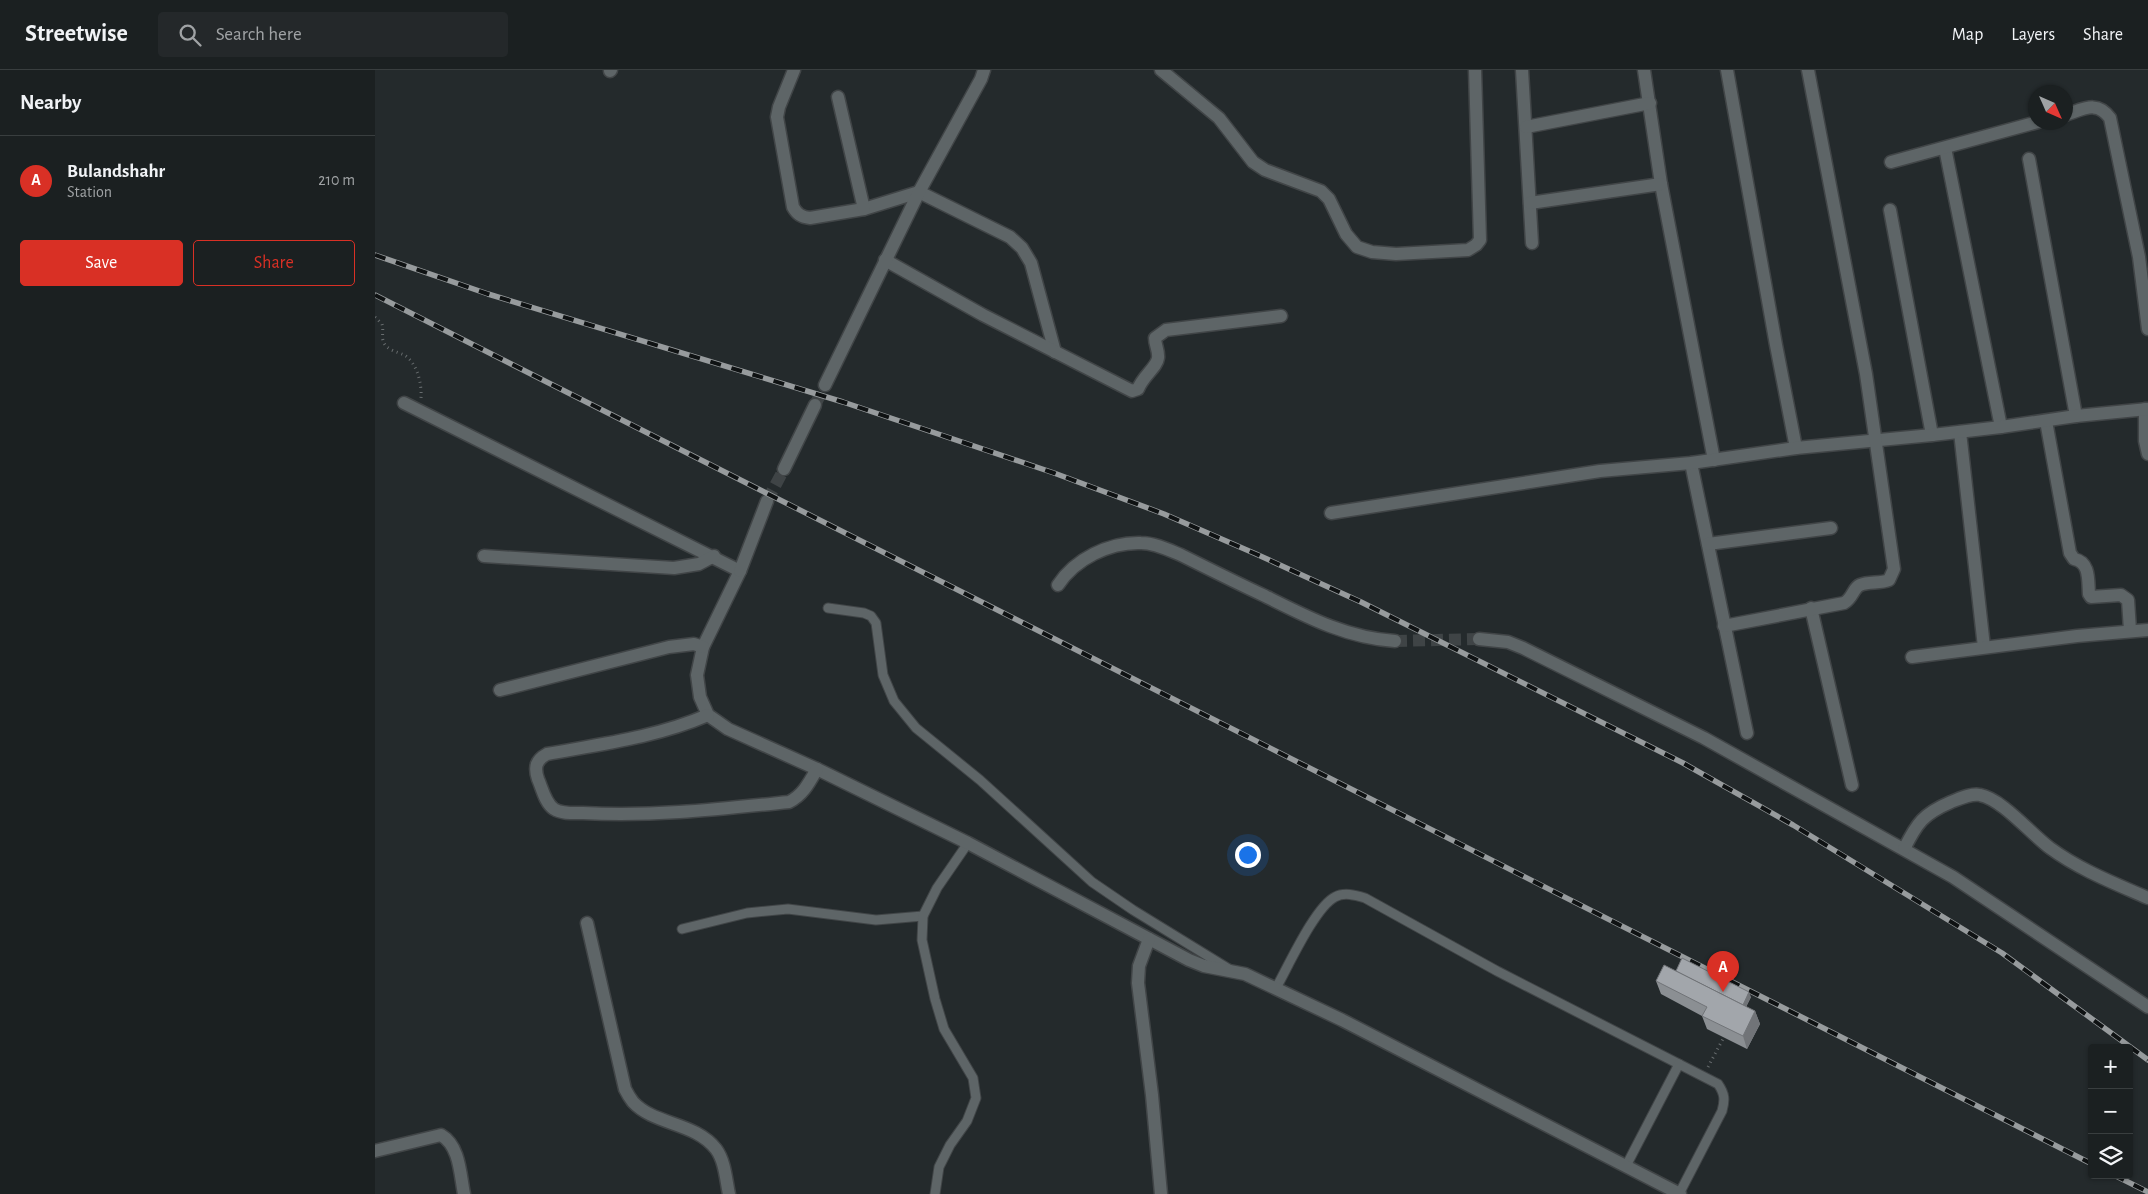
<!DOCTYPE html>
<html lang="en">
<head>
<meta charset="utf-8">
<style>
  :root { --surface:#1b2021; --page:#24282a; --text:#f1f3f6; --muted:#a0a3a5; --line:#393e3f; --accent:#d93025 }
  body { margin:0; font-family:"Alegreya Sans",sans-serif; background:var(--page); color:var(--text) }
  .controls { position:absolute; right:15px; bottom:15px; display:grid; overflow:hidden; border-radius:5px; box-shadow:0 1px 4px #0004 }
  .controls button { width:45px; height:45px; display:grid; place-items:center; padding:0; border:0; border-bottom:1px solid var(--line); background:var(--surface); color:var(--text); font:25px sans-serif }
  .compass { position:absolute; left:1653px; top:15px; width:45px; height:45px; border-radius:50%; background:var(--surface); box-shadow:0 1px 4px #0004; rotate:135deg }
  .you { position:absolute; left:872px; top:784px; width:18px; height:18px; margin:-12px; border:4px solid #fff; border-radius:50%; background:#1a73e8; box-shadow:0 0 0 8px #1a73e833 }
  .badge { display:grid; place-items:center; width:32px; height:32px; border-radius:50%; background:var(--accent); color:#fff; font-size:16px; font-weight:700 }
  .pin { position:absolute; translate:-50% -41px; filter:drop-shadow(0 1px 2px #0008) }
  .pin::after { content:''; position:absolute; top:26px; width:18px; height:15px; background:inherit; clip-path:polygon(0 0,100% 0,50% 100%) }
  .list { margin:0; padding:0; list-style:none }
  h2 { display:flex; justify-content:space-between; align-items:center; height:65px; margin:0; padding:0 20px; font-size:21px }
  h2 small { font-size:16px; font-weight:400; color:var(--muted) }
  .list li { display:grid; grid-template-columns:32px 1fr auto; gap:15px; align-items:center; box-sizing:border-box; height:90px; padding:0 20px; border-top:1px solid var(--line) }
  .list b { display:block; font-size:19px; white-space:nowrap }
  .list p { margin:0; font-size:16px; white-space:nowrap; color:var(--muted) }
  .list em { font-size:16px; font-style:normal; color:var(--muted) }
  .actions { display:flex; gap:10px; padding:15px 20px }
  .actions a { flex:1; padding:11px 0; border:1px solid var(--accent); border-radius:5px; text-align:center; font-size:18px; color:var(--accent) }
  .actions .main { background:var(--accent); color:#fff }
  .icon { flex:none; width:28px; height:28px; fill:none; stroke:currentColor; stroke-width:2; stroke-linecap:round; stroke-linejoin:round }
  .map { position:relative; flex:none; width:1773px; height:1124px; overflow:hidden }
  header { display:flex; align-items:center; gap:30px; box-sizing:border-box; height:70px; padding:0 25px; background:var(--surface); border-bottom:1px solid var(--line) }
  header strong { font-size:24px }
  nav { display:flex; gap:28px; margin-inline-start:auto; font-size:18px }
  .search { width:350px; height:45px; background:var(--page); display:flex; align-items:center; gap:12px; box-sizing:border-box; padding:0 18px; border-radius:5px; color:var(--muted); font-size:19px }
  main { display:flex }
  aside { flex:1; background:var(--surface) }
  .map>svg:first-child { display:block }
</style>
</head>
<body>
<header>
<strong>Streetwise</strong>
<div class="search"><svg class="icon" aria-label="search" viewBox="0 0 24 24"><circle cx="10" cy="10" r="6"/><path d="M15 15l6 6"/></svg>Search here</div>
<nav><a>Map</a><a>Layers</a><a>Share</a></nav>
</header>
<main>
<aside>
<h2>Nearby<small></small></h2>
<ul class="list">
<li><span class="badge">A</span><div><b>Bulandshahr</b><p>Station</p></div><em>210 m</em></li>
</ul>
<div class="actions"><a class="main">Save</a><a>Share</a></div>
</aside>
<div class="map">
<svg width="1773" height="1124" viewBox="0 0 1773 1124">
  <rect width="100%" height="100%" fill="#242a2c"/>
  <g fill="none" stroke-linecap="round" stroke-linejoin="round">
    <g stroke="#3f4446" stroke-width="12" stroke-dasharray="12 6" stroke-linecap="butt">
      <path d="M440 335 450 315"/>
      <path d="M392 431 409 399"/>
      <path d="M1020 571 1104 569"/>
    </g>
    <g stroke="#414547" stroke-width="11">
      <g id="service">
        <path d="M453 538 489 543 496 546 501 553 508 605 519 631 541 658 605 710 717 812 758 840 854 899"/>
        <path d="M307 859 372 843 413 839 501 850 548 846"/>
        <path d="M901 918C913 897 940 837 960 827 969 822 980 825 990 828L1122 901 1343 1014C1350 1024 1350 1030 1347 1041L1304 1124"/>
        <path d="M1251 1096 1304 994"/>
        <path d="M560 1124 564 1097 575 1075 592 1051 601 1028 598 1008 569 959 560 929 547 870 548 846 562 818 593 773"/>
      </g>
    </g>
    <g stroke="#414547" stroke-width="15">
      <g id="minor">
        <path d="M419 0 404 37 402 47 418 137C422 144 426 147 435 148L489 139 544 122 635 167 647 178 656 193 680 282"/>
        <path d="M786 0 844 48 878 92 890 100 946 121 954 129 971 164 982 177 997 182 1021 184 1093 180 1101 175 1105 170 1100 0"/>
        <path d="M1147 0 1157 173"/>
        <path d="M1269 0 1286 114 1339 390"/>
        <path d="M1352 0 1401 275 1421 378"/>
        <path d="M235 1 236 0"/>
        <path d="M463 27 489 139"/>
        <path d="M1690 45C1709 39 1722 30 1735 48L1764 187 1773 259"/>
        <path d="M1151 57 1275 33"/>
        <path d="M1570 78 1626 357"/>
        <path d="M1654 89 1701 346"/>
        <path d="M1516 92 1663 52"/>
        <path d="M1155 133 1286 114"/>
        <path d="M1515 140 1557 365"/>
        <path d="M510 190 608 245 757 321 763 319C768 306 782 297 783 288 784 281 780 275 780 268L791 260 906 246"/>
        <path d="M450 315 544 122 606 9 609 0"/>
        <path d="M29 333 365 501 328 577 322 605 325 627 333 645 353 659 442 699 593 773 814 890 829 896 870 904 967 950 1305 1124"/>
        <path d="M1770 339V371L1773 384"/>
        <path d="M1671 351 1695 483 1699 489C1715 492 1713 510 1714 524L1716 527 1746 525 1753 530 1755 560"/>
        <path d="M1585 362 1609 577"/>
        <path d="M1316 393 1372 663"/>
        <path d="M409 399 440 335"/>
        <path d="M956 443 1225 401 1316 393 1421 378 1557 365 1626 357 1701 346 1773 339"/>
        <path d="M1333 474 1456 458"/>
        <path d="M109 486 299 498 324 494 339 486"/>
        <path d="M365 501 392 431"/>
        <path d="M683 515C700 489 734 472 766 473 780 473 794 480 806 485 834 499 862 513 890 526 932 547 972 568 1020 571"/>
        <path d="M1436 538 1477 715"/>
        <path d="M1349 556 1469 533C1478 528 1478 518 1485 515 1494 511 1505 514 1514 510L1519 499 1491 304 1433 0"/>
        <path d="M1104 569 1133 572 1148 578 1329 668 1578 807 1773 937"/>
        <path d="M1537 587 1702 566 1773 560"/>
        <path d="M125 620 294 577 319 574 328 577"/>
        <path d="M333 645C282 667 227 674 172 684 161 690 159 697 163 709 167 718 170 733 179 739 187 744 199 743 208 743 277 747 346 739 414 732 428 725 434 713 442 699"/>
        <path d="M1529 779C1542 753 1548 744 1576 732 1584 729 1596 723 1605 725 1627 729 1656 764 1675 778 1705 800 1739 813 1773 828"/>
        <path d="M212 853 250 1019C252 1023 255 1028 258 1032 279 1055 320 1052 341 1079 350 1091 351 1110 354 1124"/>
        <path d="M774 869 764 896 763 913 777 1025 786 1124"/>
        <path d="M0 1081 66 1065C85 1076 85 1104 89 1124"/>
      </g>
    </g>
    <g stroke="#686d6f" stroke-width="3" stroke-dasharray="1 4" stroke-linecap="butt">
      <path d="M0 247 7 254C9 260 6 268 9 273 12 280 23 282 29 285 42 292 47 314 46 328"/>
      <path d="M1333 997 1349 967"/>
    </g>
    <use href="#service" stroke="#5e6567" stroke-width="9"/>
    <use href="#minor" stroke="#5e6567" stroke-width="12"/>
    <g stroke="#979b9d" stroke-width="5.5">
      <g id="rail">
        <path d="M0 185 113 224 468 332 679 403 789 444 881 484 986 532 1308 693 1418 755 1627 883 1773 990"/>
        <path d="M0 225 1717 1094"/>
        <path d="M1739 1105 1773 1122"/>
      </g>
    </g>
    <use href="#rail" stroke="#0f1213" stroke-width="4" stroke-dasharray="11" stroke-linecap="butt"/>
  </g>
  <path fill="#8b8f93" d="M1301 901 1376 927 1371 937 1380 941 1385 954 1372 979 1332 959 1327 946 1286 924 1281 911Z"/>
  <g fill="#717478">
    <path d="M1374 922 1376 927 1367 945 1365 941Z"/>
    <path d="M1380 941 1385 954 1372 979 1368 966Z"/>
  </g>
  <g fill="#a2a6ab" stroke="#717478">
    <path d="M1307 888 1374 922 1368 935 1301 901Z"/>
    <path d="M1289 895 1380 941 1368 966 1327 946 1332 937 1281 911Z"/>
  </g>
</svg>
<div class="controls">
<button>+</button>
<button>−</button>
<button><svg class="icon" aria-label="layers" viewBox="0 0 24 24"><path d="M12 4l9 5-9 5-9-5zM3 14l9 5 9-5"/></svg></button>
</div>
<svg class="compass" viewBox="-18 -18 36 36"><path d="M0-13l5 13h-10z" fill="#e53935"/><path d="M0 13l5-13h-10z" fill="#a0a3a5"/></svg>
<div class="you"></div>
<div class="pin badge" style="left:1348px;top:922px">A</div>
</div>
</main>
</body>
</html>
